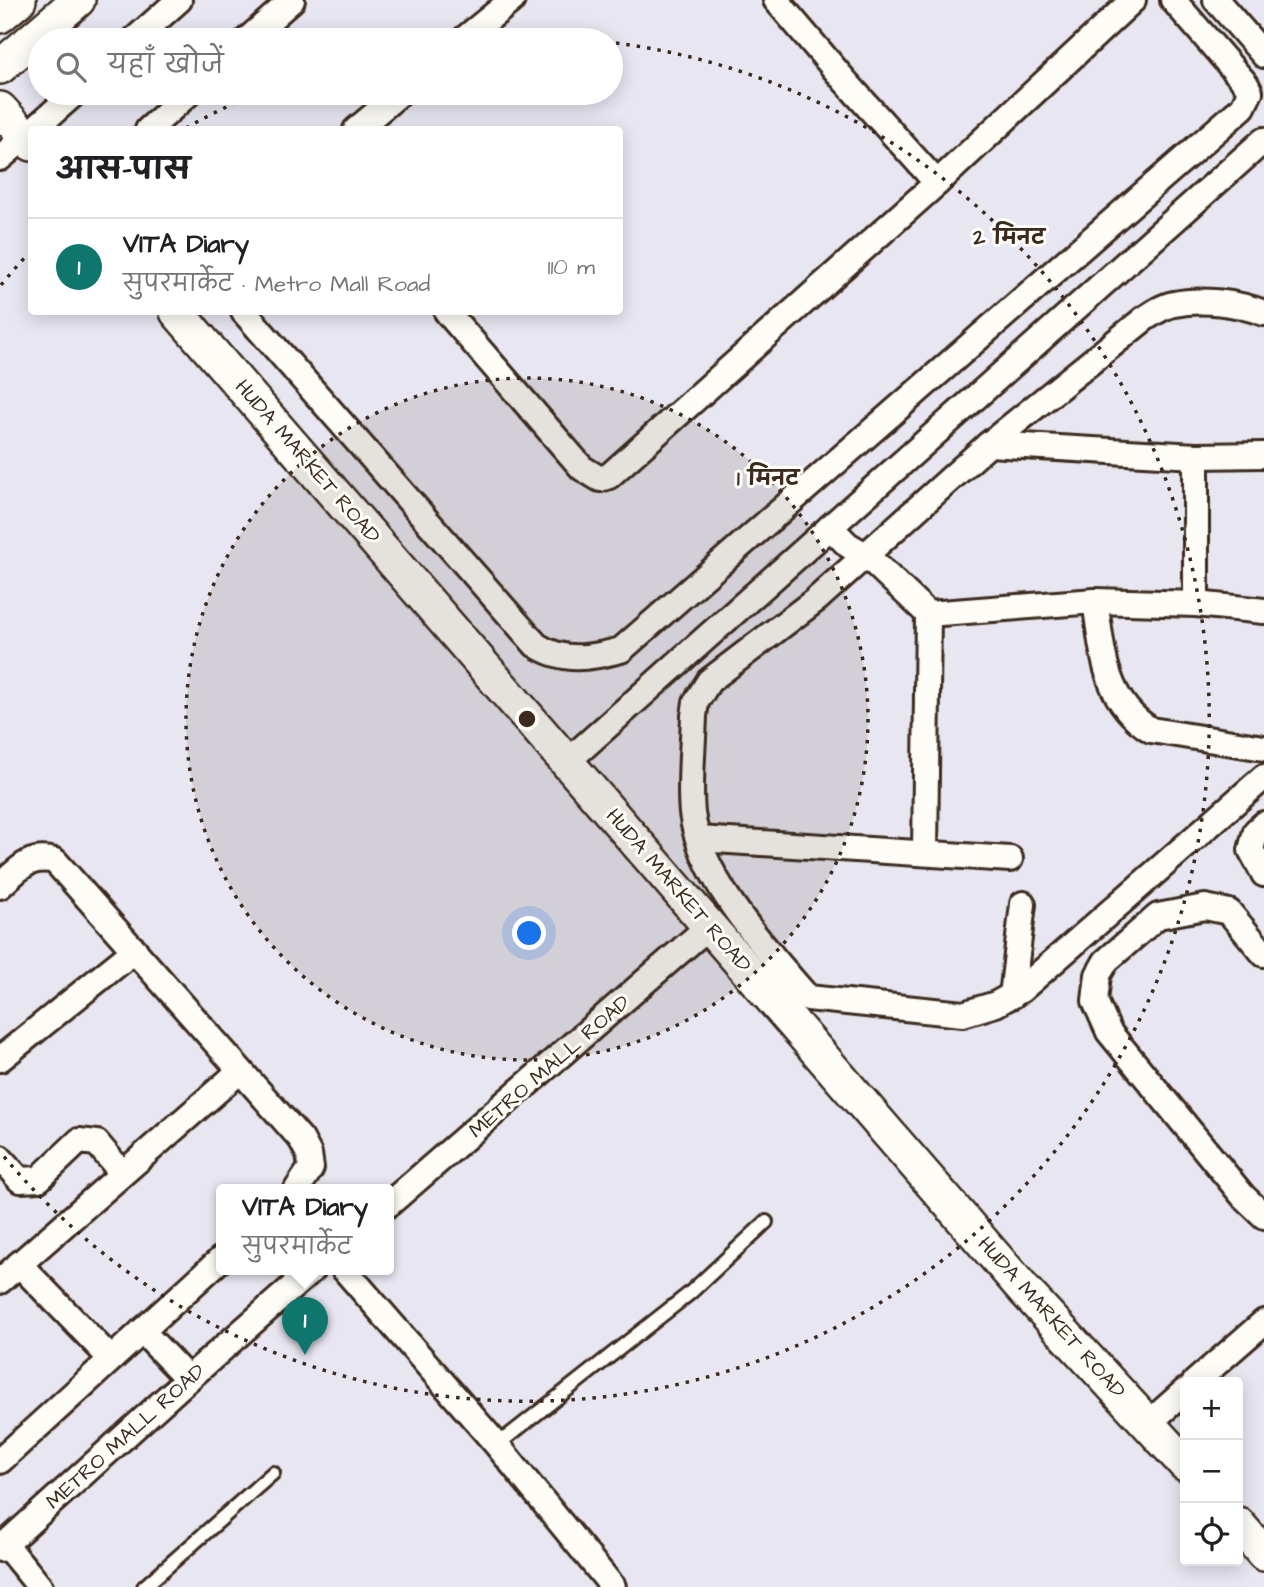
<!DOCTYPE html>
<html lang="hi">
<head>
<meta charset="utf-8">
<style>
  :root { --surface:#fff; --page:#f2f2f2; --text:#202124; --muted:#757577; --line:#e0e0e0; --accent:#0f766e }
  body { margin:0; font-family:"Architects Daughter","Playpen Sans Deva",sans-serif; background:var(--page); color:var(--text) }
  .controls { position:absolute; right:21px; bottom:21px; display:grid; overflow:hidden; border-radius:7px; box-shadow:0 4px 18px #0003 }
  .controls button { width:63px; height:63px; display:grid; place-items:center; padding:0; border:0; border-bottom:2px solid var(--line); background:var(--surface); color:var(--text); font:35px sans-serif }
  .you { position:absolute; left:530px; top:934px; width:24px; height:24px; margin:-18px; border:5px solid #fff; border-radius:50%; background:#1a73e8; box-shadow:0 0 0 10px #1a73e833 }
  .badge { display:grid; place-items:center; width:46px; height:46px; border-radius:50%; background:var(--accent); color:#fff; font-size:23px; font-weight:700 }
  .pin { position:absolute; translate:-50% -58px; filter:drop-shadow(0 2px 4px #0008) }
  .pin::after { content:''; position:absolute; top:37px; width:24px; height:21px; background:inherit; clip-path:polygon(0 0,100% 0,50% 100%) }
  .popup { position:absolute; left:216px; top:1184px; width:178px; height:91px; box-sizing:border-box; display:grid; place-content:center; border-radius:7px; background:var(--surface); filter:drop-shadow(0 2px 5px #0005); font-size:23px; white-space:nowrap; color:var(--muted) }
  .popup b { font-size:26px; color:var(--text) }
  .popup::after { content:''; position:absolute; left:50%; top:100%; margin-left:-14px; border:14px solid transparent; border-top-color:var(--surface) }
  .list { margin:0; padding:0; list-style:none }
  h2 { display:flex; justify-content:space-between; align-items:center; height:91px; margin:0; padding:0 28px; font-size:30px }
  h2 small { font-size:23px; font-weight:400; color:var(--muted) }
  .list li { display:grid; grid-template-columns:46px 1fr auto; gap:21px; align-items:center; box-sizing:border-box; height:98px; padding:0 28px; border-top:2px solid var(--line) }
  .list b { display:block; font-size:26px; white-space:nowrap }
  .list p { margin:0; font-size:23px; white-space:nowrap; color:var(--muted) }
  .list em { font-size:23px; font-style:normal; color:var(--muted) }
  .icon { flex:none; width:38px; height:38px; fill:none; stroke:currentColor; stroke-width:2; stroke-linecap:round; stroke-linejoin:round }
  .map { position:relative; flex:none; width:1264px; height:1587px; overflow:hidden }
  .search { position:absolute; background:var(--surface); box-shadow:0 4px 18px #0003; left:28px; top:28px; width:595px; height:77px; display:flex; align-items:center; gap:18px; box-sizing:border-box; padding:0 24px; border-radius:38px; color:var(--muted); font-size:26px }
  .panel { position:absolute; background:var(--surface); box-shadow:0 4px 18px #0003; left:28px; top:126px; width:595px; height:189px; border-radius:7px }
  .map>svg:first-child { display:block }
</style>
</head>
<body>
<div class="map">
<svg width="1264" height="1587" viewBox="0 0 1264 1587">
  <rect width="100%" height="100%" fill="#e8e6f1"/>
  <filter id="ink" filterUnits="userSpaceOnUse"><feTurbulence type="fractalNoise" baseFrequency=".0143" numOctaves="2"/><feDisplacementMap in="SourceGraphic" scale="14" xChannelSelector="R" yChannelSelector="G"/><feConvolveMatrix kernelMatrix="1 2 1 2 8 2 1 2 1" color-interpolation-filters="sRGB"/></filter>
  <g filter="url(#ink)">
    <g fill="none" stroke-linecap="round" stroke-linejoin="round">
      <g stroke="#3b2a1e" stroke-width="18">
        <g id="lane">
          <path d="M497 1445 690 1293 766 1222"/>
          <path d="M144 1587 273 1473"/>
        </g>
      </g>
      <g stroke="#3b2a1e" stroke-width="30">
        <g id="street">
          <path d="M776 0 845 81 937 183"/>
          <path d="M1216 0 1264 55"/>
          <path d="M134 40 179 0"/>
          <path d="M247 40 292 0"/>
          <path d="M463 40 512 0"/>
          <path d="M33 130 75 93"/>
          <path d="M148 130 189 93"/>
          <path d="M356 130 400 93"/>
          <path d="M0 158 32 131"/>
          <path d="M244 312 536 645C564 663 590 658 621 650L1243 107 1250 92 1246 84 1173 0"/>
          <path d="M447 312 582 468 600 479 609 476 937 183 1133 0"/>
          <path d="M1264 313C1238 303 1202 298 1174 304 1163 306 1153 313 1144 319L989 444 817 599 709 681 696 702 694 716C693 748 689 782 692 813 700 879 766 949 808 998L963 1014 996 1004 1021 990 1264 777"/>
          <path d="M989 444 1196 456 1264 455"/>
          <path d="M1196 456V604"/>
          <path d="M830 527 848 545 867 556 928 614 1095 601 1196 604 1264 611"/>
          <path d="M1095 601C1103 651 1103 700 1151 730L1264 748"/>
          <path d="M568 761 1264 140"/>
          <path d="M1264 824 1256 831 1251 850 1264 874"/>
          <path d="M699 839 1010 859"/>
          <path d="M925 852 928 614"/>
          <path d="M0 886C18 870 29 854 55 861L301 1139 309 1154 311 1168 297 1189"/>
          <path d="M1264 954 1229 912 1205 907 1158 916 1106 961 1098 975 1095 1001 1109 1032 1243 1196 1264 1216"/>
          <path d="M1012 996 1023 904"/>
          <path d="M0 1059 135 950"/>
          <path d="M0 1158 20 1180 39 1179 79 1141 97 1143 122 1173"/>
          <path d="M389 1204 709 926"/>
          <path d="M19 1264 111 1359"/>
          <path d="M344 1269 497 1445 613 1587"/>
          <path d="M0 1281 240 1071"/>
          <path d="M142 1331 188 1379"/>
          <path d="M1195 1382 1264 1322"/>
          <path d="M1149 1423 1185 1391"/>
          <path d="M0 1461 221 1259"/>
          <path d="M5 1544 40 1587"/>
          <path d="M0 1549 188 1379 313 1269"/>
        </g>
      </g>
      <g stroke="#3b2a1e" stroke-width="38">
        <g id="secondary">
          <path d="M0 16 19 0"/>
          <path d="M0 67 78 0"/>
          <path d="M0 109 32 144"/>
          <path d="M177 312 1025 1291 1185 1464"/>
          <path d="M1238 1524 1264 1554"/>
        </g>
      </g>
      <use href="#lane" stroke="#fdfcf7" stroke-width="12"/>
      <use href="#street" stroke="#fdfcf7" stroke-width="24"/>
      <use href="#secondary" stroke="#fdfcf7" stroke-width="33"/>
    </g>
  </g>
  <circle cx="527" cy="719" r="341" fill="#3b2a1e" fill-opacity=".12"/>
  <g fill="none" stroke="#3b2a1e" stroke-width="3.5" stroke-dasharray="3.5 7">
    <circle cx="527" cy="719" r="341"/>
    <path d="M1 285A682 682 0 0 1 28 254M186 128A682 682 0 0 1 255 94M462 40A682 682 0 0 1 592 40M616 43A682 682 0 1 1 1 1153"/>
  </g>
  <g text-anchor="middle" stroke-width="6" stroke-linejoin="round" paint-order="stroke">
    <g font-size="21" fill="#3b2a1e" stroke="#fdfcf7">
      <text transform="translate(308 461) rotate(49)" y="7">HUDA MARKET ROAD</text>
      <text transform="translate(679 890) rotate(49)" y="7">HUDA MARKET ROAD</text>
      <text transform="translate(549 1066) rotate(-41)" y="7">METRO MALL ROAD</text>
      <text transform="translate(1052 1317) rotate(48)" y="7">HUDA MARKET ROAD</text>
      <text transform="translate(125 1436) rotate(-42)" y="7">METRO MALL ROAD</text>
    </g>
  </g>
  <circle cx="527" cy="719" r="10" fill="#3b2a1e" stroke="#fdfcf7" stroke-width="3.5"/>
  <g font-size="21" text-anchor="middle" font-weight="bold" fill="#3b2a1e" stroke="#fdfcf7" stroke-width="6" stroke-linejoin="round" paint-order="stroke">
    <text x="1009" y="244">2 मिनट</text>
    <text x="768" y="485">1 मिनट</text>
  </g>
</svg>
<div class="controls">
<button>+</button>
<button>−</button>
<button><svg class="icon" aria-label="locate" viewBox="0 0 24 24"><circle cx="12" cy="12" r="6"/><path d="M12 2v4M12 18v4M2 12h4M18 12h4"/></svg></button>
</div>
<div class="you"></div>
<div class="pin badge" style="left:305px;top:1355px">1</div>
<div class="popup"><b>VITA Diary</b>सुपरमार्केट</div>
<div class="search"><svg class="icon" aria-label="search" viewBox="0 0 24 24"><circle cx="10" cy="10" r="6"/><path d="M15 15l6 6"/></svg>यहाँ खोजें</div>
<section class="panel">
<h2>आस-पास<small></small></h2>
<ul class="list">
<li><span class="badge">1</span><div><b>VITA Diary</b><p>सुपरमार्केट · Metro Mall Road</p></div><em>110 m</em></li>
</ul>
</section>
</div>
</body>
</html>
